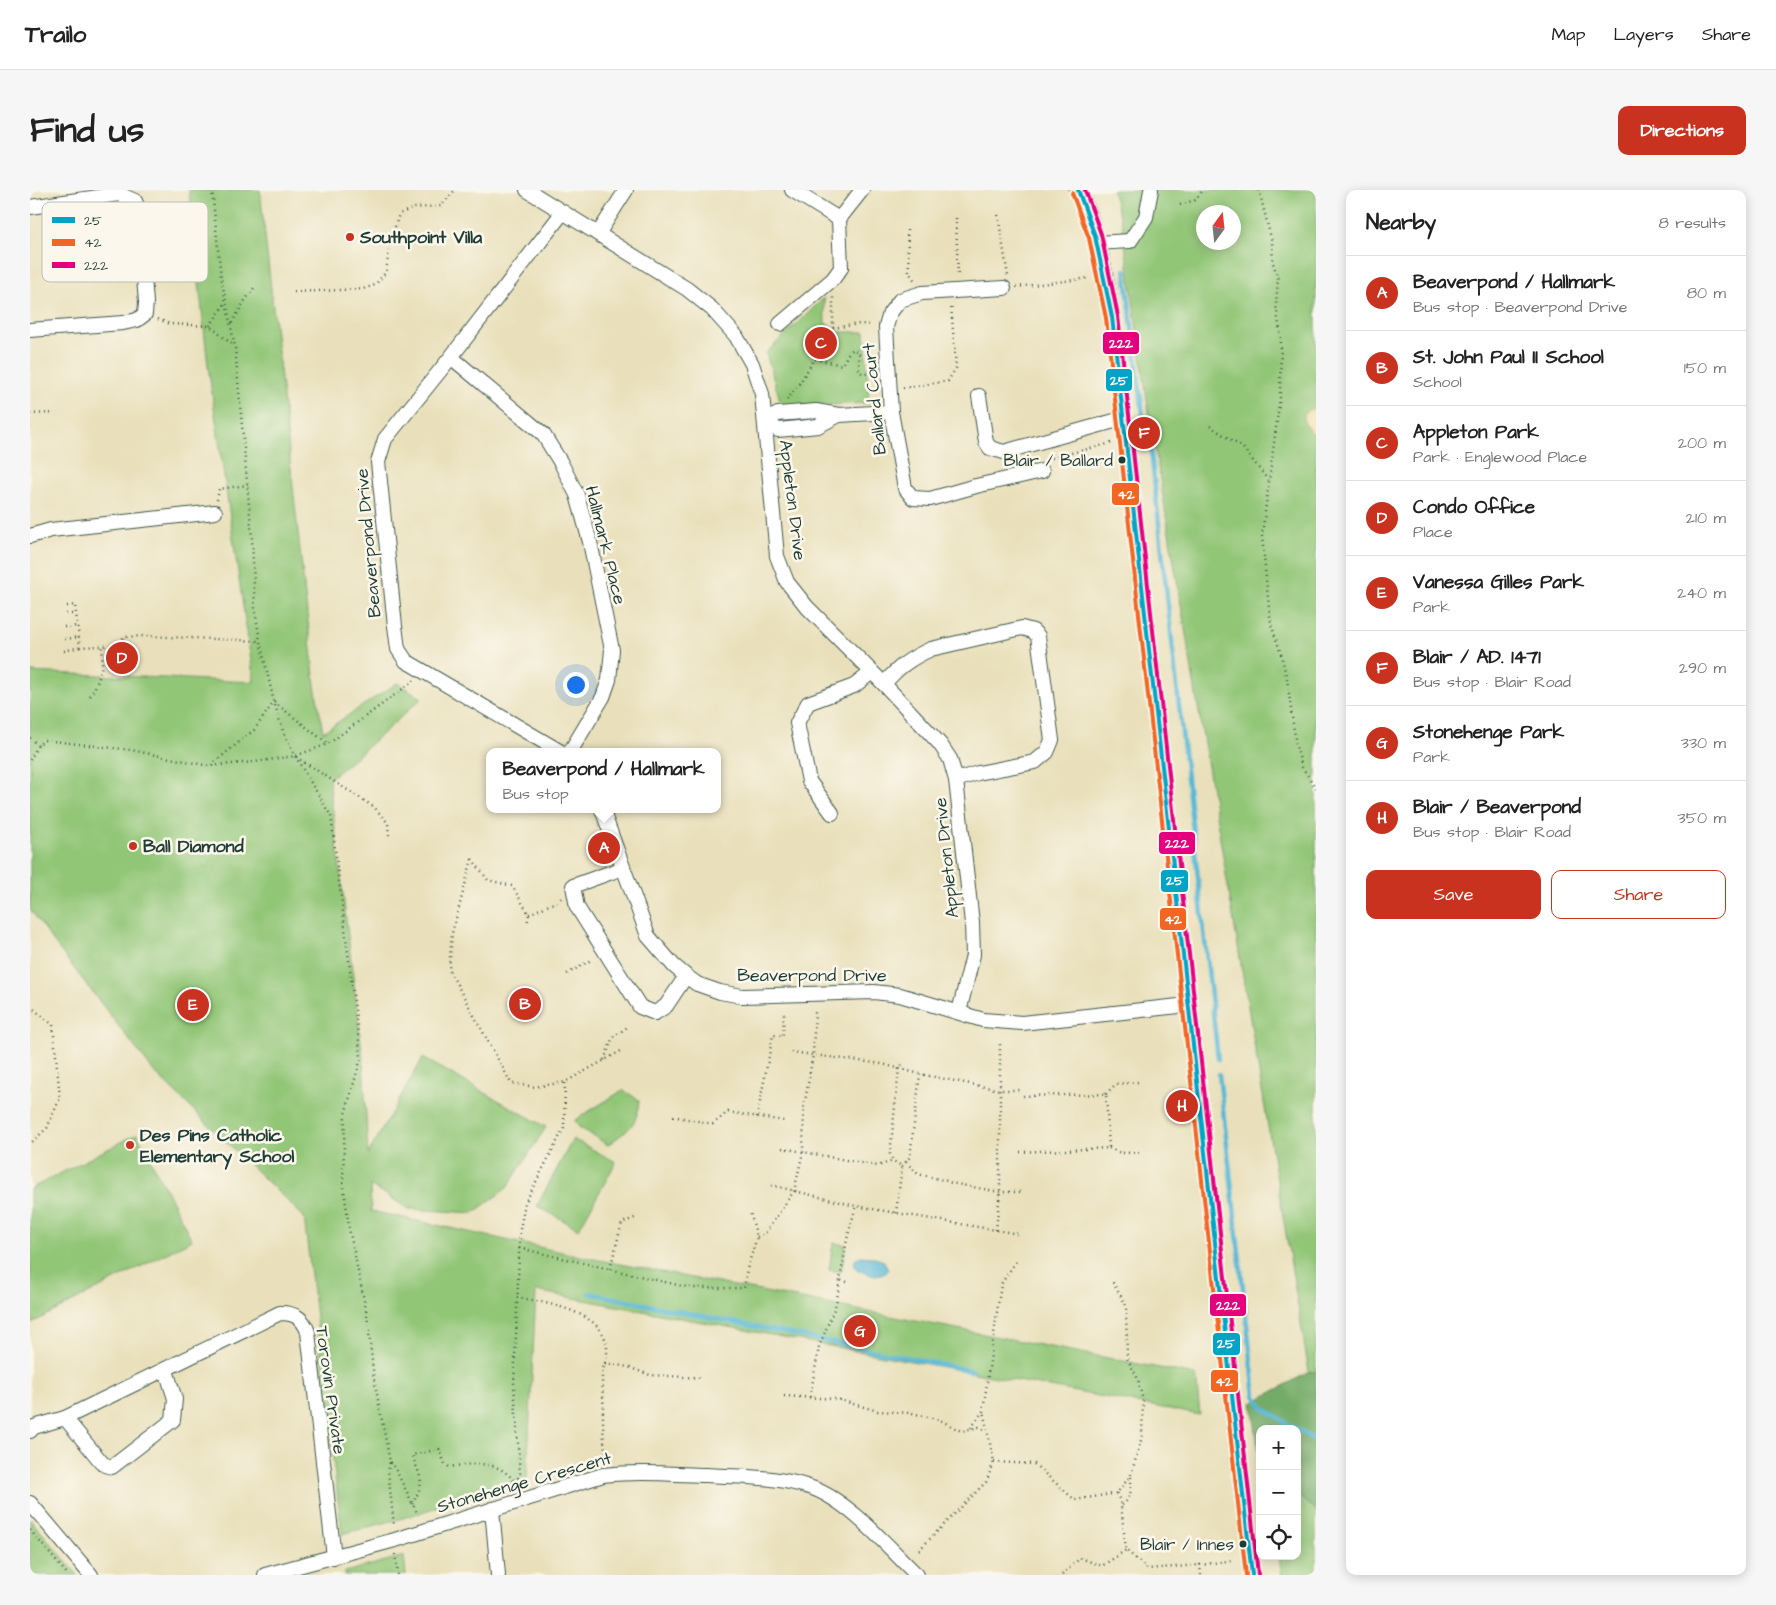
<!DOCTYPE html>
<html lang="en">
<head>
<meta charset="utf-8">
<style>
  :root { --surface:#fff; --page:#f6f6f6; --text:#222; --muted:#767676; --line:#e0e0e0; --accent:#c8321e }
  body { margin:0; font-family:"Architects Daughter",sans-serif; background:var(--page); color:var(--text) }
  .controls { position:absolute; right:15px; bottom:15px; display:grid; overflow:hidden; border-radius:10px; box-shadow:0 2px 12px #0003 }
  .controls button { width:45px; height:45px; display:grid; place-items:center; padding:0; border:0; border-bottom:1px solid var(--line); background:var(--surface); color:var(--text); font:25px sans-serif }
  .compass { position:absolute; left:1166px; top:15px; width:45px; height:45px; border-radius:50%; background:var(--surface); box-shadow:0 2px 12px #0003; rotate:15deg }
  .you { position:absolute; left:545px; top:494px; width:18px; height:18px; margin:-12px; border:4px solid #fff; border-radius:50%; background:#1a73e8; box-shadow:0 0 0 8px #1a73e833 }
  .badge { display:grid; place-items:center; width:32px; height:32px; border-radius:50%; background:var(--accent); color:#fff; font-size:16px; font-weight:700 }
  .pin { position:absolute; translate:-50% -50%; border:2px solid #fff; box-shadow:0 1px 5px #0006 }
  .popup { position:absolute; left:456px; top:558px; width:235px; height:65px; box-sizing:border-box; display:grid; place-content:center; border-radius:10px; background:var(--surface); filter:drop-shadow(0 1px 4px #0005); font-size:16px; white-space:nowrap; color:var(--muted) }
  .popup b { font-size:19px; color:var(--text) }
  .popup::after { content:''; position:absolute; left:50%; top:100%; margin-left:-10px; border:10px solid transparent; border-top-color:var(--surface) }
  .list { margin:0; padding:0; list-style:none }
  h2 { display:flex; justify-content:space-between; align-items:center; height:65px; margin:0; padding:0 20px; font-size:21px }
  h2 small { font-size:16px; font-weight:400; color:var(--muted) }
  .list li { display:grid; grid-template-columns:32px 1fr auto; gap:15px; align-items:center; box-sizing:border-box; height:75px; padding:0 20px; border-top:1px solid var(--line) }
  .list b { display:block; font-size:19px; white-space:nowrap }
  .list p { margin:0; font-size:16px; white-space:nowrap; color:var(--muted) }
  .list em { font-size:16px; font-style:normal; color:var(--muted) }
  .actions { display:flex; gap:10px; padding:15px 20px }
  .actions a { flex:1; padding:11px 0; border:1px solid var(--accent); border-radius:10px; text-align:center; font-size:18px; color:var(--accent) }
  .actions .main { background:var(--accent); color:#fff }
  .icon { flex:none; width:28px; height:28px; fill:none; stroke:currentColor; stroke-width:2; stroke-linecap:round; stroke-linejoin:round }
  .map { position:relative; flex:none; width:1286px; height:1385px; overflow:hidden; border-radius:10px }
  header { display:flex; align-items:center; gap:30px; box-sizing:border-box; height:70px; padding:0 25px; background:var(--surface); border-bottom:1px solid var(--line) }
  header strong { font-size:24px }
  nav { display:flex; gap:28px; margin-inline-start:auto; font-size:18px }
  .intro { display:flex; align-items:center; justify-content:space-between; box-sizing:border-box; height:120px; padding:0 30px }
  h1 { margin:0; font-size:35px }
  .button { padding:12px 22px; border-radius:10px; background:var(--accent); color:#fff; font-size:18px; font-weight:700 }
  main { display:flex; gap:30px; padding:0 30px }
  aside { flex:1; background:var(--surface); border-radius:10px; box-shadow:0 2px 12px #0003 }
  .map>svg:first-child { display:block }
</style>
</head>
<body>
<header>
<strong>Trailo</strong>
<nav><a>Map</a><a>Layers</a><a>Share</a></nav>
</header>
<div class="intro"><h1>Find us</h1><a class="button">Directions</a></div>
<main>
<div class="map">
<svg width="1286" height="1385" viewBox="0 0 1286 1385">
  <rect width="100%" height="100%" fill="#fbf7ec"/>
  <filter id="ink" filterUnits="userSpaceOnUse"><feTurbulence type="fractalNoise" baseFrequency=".02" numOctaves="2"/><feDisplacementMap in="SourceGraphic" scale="10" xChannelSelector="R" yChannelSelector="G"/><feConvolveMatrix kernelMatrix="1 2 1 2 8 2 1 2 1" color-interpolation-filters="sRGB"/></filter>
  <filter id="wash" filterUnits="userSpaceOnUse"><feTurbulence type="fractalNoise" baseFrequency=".0096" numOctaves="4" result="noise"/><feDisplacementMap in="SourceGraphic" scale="20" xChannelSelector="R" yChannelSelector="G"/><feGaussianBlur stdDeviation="1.12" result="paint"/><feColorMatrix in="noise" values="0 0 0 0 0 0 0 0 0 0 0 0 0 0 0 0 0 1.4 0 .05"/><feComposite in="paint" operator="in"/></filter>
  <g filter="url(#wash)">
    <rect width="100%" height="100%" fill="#e9e0bb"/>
    <g fill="#92c677" stroke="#588256" fill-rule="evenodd">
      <path d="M159 0H230L285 495 293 542 367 493 392 508 334 560 299 589 333 869 338 964 393 868 516 937 477 998 443 1023 379 1019 340 995 341 1021 569 1070 1166 1185 1170 1225 506 1101 497 1288 373 1328 312 1344 274 1027 125 883 19 746 0 719V482L224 492 178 176Z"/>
      <path d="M1082 0H1286V1182H1279L1118 217 1092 33ZM1174 22H1204V52H1174Z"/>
      <path d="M794 108 795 133 807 142H835L839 213 752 217 736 163Z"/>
      <path d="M593 900 609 910C607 938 599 938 578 955L549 937 545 930Z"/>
      <path d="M107 944 162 1050 0 1134V999Z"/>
      <path d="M543 949 586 972 549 1039 507 1016Z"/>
      <path d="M803 1053 816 1055 811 1082 799 1080Z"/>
      <path d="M1267 1304 1286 1320V1385H1252L1249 1366H1267Z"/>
      <path d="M0 1329 48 1385H0Z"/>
      <path d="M374 1366 376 1385H315V1382Z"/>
    </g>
    <path fill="#75ab68" stroke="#4a744e" d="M1279 1182H1286V1320L1267 1304V1239H1230V1274L1222 1213Z"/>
    <path fill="#eeda9e" stroke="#868c69" d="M1283 218 1286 225V247C1279 238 1271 236 1275 222Z"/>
    <path fill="#58b8d6" stroke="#3c7a85" d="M830 1066 842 1067 854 1071 858 1080C851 1090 837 1084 828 1080L824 1073 826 1069Z"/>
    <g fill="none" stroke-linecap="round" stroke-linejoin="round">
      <g stroke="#58b8d6" stroke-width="4.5">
        <path d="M1095 80 1114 233 1119 243 1188 869"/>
        <path d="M1189 884 1225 1205 1233 1218 1266 1239"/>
        <path d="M559 1103 943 1181"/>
        <path d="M1267 1239 1286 1251"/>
      </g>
    </g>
  </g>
  <g filter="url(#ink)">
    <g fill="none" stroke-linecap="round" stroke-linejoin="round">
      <g stroke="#3d5548" stroke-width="16">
        <g id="minor">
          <path d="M497 0 657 99 682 119 706 146 722 174 732 204 747 366 757 392 777 417 854 494 910 554 920 569 926 590 942 733 943 765 929 822"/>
          <path d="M762 0 809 29"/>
          <path d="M0 17 89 4 105 11 108 18 116 112 115 124 107 130 93 133 0 140"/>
          <path d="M809 29 832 0"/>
          <path d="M568 44 596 0"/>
          <path d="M1066 53 1100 51 1116 27 1121 0"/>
          <path d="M974 98 892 103 870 110 860 123 856 137 861 222 875 298 883 308 900 309 946 296 1012 281"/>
          <path d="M750 134 803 89 811 78 809 29"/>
          <path d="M421 167 513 244 531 273 547 305 560 352 582 460 579 490 573 507 540 562"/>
          <path d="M949 206 956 252 960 258 974 262 1095 228"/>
          <path d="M786 221 809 225 788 236 748 240 735 231 748 224Z"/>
          <path d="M809 225 861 222"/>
          <path d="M0 346 21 340 185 322"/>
          <path d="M854 494C868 477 881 468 901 459L992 438 1003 441 1008 446 1022 550 1017 562 1005 572 948 583 926 590"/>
          <path d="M531 562 376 471 368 459 365 436 348 272 355 249 421 167 533 22"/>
          <path d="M572 619 618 746 644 776 656 786 667 794 690 802 712 806 844 802 870 805 953 830 992 833 1158 815"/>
          <path d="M802 623 779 591 767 533 778 513 824 496 842 482"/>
          <path d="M593 678 543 696 547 717 610 817 625 823 636 816 656 786"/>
          <path d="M35 1228 73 1274 82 1277 143 1230 145 1209 136 1180"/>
          <path d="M0 1241 4 1237 35 1228 250 1123C265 1123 273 1128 278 1142L304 1367"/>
          <path d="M0 1313 61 1385"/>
          <path d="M462 1319 468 1385"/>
          <path d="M235 1385 365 1350 573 1285C608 1281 642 1284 676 1285 712 1287 748 1286 782 1298 819 1311 859 1358 887 1385"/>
        </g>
      </g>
      <g stroke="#3d5548" stroke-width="19">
        <path id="major" d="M1048 0C1067 39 1074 84 1082 127L1222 1385"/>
      </g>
      <g stroke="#3d5548" stroke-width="2.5" stroke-dasharray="1 4" stroke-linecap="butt">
        <path d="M182 0 191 87 205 157 222 348 225 420 230 451 244 512 253 541 265 566 301 626 331 868 315 924 313 991 319 1038 337 1124 344 1189 360 1272 358 1280 364 1336"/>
        <path d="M1229 0 1242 52 1243 73 1248 88 1246 115 1251 149 1250 207 1232 345 1237 399 1241 434 1251 464 1257 489 1266 556 1272 577 1286 598"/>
        <path d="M1150 15 1165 10 1173 0"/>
        <path d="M968 25 978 86"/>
        <path d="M926 28 928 87"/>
        <path d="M877 40 879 82 885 91"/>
        <path d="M986 97 1060 88"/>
        <path d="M264 102 333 99 345 95 356 82 360 52 369 24 384 18 411 16 425 0"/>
        <path d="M128 129 140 134 180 136 204 156"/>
        <path d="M202 133 214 112 224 98"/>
        <path d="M180 136 196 112"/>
        <path d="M803 138 829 134 842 135"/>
        <path d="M785 169 812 175 818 164 823 159 829 163V181L833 184 845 183"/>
        <path d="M873 198 918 191 926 178 921 115"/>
        <path d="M757 210 771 191 803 138V106"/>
        <path d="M0 224 24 223"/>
        <path d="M1180 236 1213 258 1238 290"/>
        <path d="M1017 269 1082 253"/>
        <path d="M187 310 189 299 218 295"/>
        <path d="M37 416 45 415 50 457 93 455V447L115 446 230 451"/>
        <path d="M36 424H46"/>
        <path d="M34 437 47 436"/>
        <path d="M35 449 49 447"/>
        <path d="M34 461 50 457"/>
        <path d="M60 506C70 491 74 474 72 456"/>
        <path d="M0 548 8 555"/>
        <path d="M266 567 344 617 358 633 359 647"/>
        <path d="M0 570 8 555 14 550 101 560 179 576 224 572 265 566 298 554 385 490"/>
        <path d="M181 575 224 540 244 512 298 554"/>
        <path d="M442 669 422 743 419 780 481 893 505 897 535 892 591 861"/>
        <path d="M442 669 458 690 482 696 499 724 497 735"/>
        <path d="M499 724 528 711 531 708"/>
        <path d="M537 784 561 770"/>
        <path d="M0 816 23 835 30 908 17 938 0 954"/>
        <path d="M761 862 852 874 890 884 970 900H991"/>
        <path d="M574 870 583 847 599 836"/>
        <path d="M1076 904 1086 894 1109 892"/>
        <path d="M643 926 683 934 698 922 754 931"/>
        <path d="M727 927 743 845 753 846 754 822"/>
        <path d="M752 958 848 976 863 971"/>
        <path d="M1079 958 1091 963 1113 962"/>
        <path d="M990 962 1079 958 1076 904 991 906"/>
        <path d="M876 972 888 984 917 991 921 993 970 1002H990"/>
        <path d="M872 976 880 967 890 884"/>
        <path d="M741 995 826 1016 989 1044"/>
        <path d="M866 1023 872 976 863 971 860 964 869 879 874 872"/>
        <path d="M966 1040 970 1002V852"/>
        <path d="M727 1047 734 1045 764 1001 773 962 774 917 783 865 785 821"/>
        <path d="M489 1058 661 1098H714L717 1079 727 1047 720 1022"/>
        <path d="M580 1079 592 1033 607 1027"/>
        <path d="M817 1092 810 1090 817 1049 826 1016"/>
        <path d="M487 1107C518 1114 580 1121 577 1164 576 1172 572 1179 572 1187 572 1198 574 1210 573 1222 573 1238 573 1252 577 1268"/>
        <path d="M575 1173 598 1177 620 1185 673 1188"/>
        <path d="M754 1206 806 1209 848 1221 882 1223 910 1230 931 1241 949 1237 957 1241"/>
        <path d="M780 1207 789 1157 806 1114 810 1090"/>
        <path d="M941 1238 953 1221 971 1094 987 1070"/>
        <path d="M360 1272 365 1278 388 1325"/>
        <path d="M964 1272 1004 1274 1045 1310 1087 1303 1101 1285 1112 1247 1113 1211 1108 1189 1097 1168 1096 1115 1082 1091"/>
        <path d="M1087 1303 1091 1315 1096 1360 1117 1379 1170 1375"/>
        <path d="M465 1304V1302L486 1293 490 1283 484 1195 490 1039 495 1013 534 938 535 892"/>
        <path d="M382 1314C396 1290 391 1290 382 1265L409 1259 415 1274 419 1277C447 1273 467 1269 486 1293"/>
        <path d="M1092 1315C1102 1308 1101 1299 1101 1287"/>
        <path d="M0 1340 38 1385"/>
        <path d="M889 1360 956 1292 964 1272 953 1221"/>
        <path d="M365 1364 368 1385"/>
        <path d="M1032 1385 1050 1368 1072 1376 1096 1360"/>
        <path d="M1171 1385 1170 1375 1204 1370"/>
      </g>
      <use href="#minor" stroke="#fff" stroke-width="14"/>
      <use href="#major" stroke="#febc70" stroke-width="18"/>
      <g stroke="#fbf7ec" stroke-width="8">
        <path id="bus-1" d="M1048 0 1065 46 1082 127 1222 1385"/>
      </g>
      <g stroke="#fbf7ec" stroke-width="8">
        <path id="bus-2" d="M1042 3 1059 48 1076 128 1216 1385"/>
      </g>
      <g stroke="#fbf7ec" stroke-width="8">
        <path id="bus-3" d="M1055 0 1071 44 1088 126 1228 1384"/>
      </g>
      <use href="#bus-1" stroke="#02a4c6" stroke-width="4"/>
      <use href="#bus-2" stroke="#f26522" stroke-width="4"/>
      <use href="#bus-3" stroke="#e5007d" stroke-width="4"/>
    </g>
  </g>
  <g fill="#c8321e" stroke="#fbf7ec" stroke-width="2">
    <circle cx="320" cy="47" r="5"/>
    <circle cx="103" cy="656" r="5"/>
    <circle cx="100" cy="955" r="5"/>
  </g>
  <g fill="#1f3d34" stroke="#fbf7ec" stroke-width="2">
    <circle cx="1092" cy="270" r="4.5"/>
    <circle cx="1213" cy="1354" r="4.5"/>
  </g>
  <g text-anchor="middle" stroke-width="5" stroke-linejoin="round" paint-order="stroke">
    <g font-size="17" fill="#1f3d34" stroke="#fbf7ec" text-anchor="end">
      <text x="1083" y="276">Blair / Ballard</text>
      <text x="1204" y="1360">Blair / Innes</text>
    </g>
    <g font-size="18" font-weight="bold" fill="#1f3d34" stroke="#fbf7ec" text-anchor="start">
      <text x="330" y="53">Southpoint Villa</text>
      <text x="113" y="662">Ball Diamond</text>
      <text x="110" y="951">Des Pins Catholic<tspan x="110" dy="21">Elementary School</tspan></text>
    </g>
    <g font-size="18" fill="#1f3d34" stroke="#fbf7ec">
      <text transform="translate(844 209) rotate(-96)" y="6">Ballard Court</text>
      <text transform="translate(763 310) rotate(83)" y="6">Appleton Drive</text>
      <text transform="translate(338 353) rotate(-95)" y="6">Beaverpond Drive</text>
      <text transform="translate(576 355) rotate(76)" y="6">Hallmark Place</text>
      <text transform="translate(916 668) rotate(-96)" y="6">Appleton Drive</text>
      <text x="782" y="791">Beaverpond Drive</text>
      <text transform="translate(301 1200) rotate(82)" y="6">Torovin Private</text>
      <text transform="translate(494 1292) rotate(-16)" y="6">Stonehenge Crescent</text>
    </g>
  </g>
  <rect x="12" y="12" width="166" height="80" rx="8" fill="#fbf7ec" stroke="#b9bfb5" stroke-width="1"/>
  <rect x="22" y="27" width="23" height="6" fill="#02a4c6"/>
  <rect x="22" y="49" width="23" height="7" fill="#f26522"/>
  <rect x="22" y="72" width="23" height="6" fill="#e5007d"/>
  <g font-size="14" fill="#1f3d34">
    <text x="54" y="35">25</text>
    <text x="54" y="57">42</text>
    <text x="54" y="80">222</text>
  </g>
  <g stroke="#fbf7ec" stroke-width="2">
    <rect x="1072" y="141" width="38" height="24" rx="5" fill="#e5007d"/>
    <rect x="1075" y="178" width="28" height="24" rx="5" fill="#02a4c6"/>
    <rect x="1081" y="292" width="29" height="24" rx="5" fill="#f26522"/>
    <rect x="1128" y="641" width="38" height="24" rx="5" fill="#e5007d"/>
    <rect x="1130" y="679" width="29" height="24" rx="5" fill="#02a4c6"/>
    <rect x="1129" y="717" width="28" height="24" rx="5" fill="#f26522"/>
    <rect x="1179" y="1103" width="38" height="24" rx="5" fill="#e5007d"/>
    <rect x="1182" y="1142" width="29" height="24" rx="5" fill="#02a4c6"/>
    <rect x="1180" y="1179" width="29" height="24" rx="5" fill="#f26522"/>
  </g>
  <g font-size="14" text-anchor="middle" font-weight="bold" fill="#fff">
    <text x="1091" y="158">222</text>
    <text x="1089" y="195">25</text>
    <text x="1096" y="309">42</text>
    <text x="1147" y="658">222</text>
    <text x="1145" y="695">25</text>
    <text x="1143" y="734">42</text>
    <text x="1198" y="1120">222</text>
    <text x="1196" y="1158">25</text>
    <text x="1194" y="1196">42</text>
  </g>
</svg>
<div class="controls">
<button>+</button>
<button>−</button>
<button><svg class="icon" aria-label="locate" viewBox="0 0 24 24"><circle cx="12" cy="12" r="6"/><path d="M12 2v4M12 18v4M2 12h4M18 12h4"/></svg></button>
</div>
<svg class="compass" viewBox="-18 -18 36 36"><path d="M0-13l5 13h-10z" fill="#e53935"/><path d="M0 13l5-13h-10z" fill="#767676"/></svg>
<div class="you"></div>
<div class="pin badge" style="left:574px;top:658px">A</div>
<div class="popup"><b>Beaverpond / Hallmark</b>Bus stop</div>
<div class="pin badge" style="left:495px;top:814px">B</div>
<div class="pin badge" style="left:791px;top:153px">C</div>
<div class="pin badge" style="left:92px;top:468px">D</div>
<div class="pin badge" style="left:163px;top:815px">E</div>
<div class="pin badge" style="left:1114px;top:243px">F</div>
<div class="pin badge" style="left:830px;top:1141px">G</div>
<div class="pin badge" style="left:1152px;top:916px">H</div>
</div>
<aside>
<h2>Nearby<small>8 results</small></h2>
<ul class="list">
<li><span class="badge">A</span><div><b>Beaverpond / Hallmark</b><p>Bus stop · Beaverpond Drive</p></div><em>80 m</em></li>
<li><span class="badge">B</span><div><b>St. John Paul II School</b><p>School</p></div><em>150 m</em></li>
<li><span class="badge">C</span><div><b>Appleton Park</b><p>Park · Englewood Place</p></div><em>200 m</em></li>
<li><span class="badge">D</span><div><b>Condo Office</b><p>Place</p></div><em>210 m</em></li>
<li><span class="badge">E</span><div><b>Vanessa Gilles Park</b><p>Park</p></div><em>240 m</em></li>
<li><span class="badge">F</span><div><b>Blair / AD. 1471</b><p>Bus stop · Blair Road</p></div><em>290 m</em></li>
<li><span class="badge">G</span><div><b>Stonehenge Park</b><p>Park</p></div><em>330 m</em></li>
<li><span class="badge">H</span><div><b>Blair / Beaverpond</b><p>Bus stop · Blair Road</p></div><em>350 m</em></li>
</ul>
<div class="actions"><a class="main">Save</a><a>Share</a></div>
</aside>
</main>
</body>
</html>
